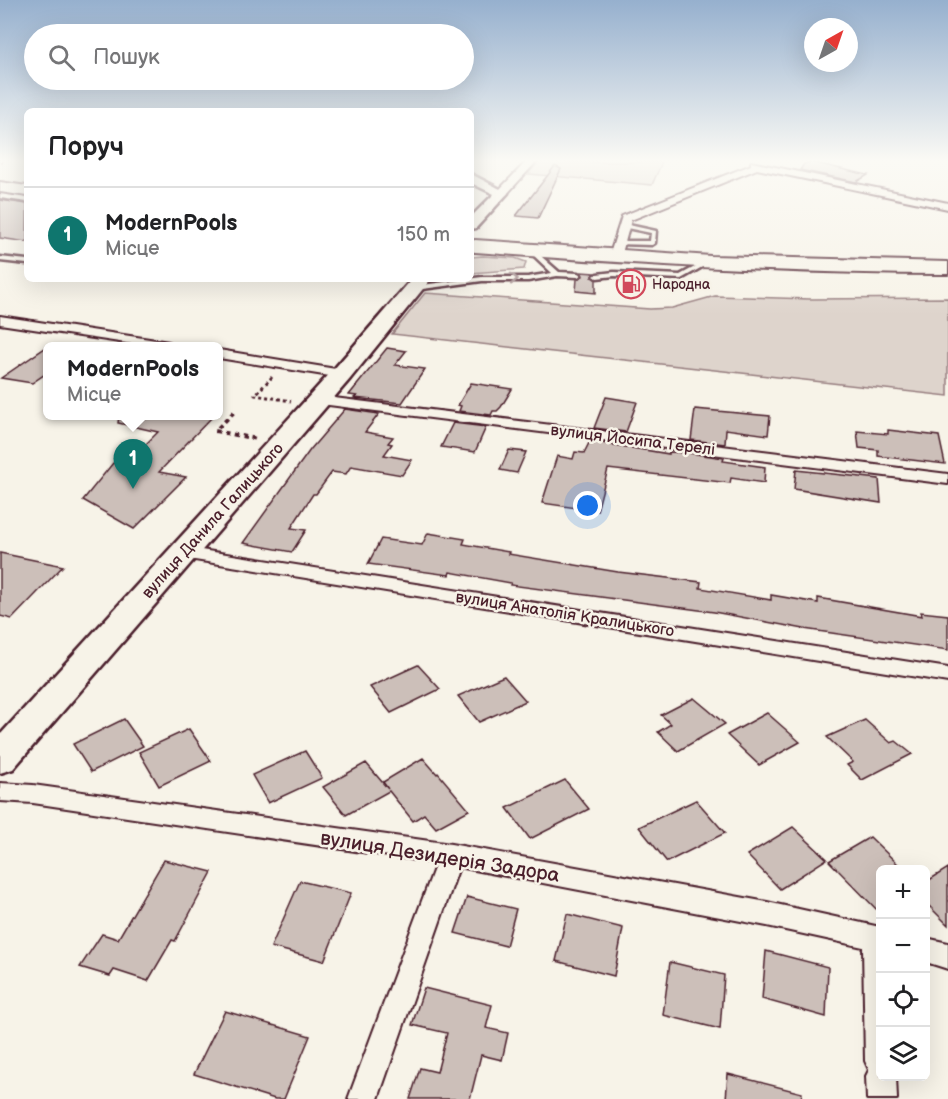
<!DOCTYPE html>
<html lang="uk">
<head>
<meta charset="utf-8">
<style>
  :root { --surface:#fff; --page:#f6f6f6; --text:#202124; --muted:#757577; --line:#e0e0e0; --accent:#0f766e }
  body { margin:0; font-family:"Balsamiq Sans",sans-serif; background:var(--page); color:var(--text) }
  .controls { position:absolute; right:18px; bottom:18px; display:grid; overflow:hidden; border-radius:9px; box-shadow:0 6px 24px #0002 }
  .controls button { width:54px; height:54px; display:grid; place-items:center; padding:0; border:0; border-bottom:2px solid var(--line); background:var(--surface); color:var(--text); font:30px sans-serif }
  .compass { position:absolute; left:804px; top:18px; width:54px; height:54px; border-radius:50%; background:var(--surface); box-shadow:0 6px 24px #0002; rotate:40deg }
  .you { position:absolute; left:588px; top:506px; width:21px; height:21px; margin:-15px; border:4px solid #fff; border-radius:50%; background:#1a73e8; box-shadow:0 0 0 9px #1a73e833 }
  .badge { display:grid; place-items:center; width:39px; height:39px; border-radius:50%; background:var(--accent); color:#fff; font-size:20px; font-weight:700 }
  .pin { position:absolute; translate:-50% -50px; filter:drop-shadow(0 2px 3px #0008) }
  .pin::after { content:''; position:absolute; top:32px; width:21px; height:18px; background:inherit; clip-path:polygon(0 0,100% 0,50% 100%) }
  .popup { position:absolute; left:43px; top:342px; width:180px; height:78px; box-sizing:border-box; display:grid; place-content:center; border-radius:9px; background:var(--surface); filter:drop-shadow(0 2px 4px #0005); font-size:20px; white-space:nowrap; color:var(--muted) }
  .popup b { font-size:22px; color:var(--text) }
  .popup::after { content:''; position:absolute; left:50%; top:100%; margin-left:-12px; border:12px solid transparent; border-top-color:var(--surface) }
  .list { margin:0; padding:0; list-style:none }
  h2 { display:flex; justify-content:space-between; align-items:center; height:78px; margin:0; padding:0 24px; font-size:26px }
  h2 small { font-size:20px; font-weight:400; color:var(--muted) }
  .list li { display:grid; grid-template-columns:39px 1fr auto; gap:18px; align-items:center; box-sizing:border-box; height:96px; padding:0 24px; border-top:2px solid var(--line) }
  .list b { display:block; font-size:22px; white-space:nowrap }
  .list p { margin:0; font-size:20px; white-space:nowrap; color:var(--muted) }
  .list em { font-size:20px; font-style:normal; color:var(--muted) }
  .icon { flex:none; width:33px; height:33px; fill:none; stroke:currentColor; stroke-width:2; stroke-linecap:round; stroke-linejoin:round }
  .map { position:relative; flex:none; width:948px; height:1099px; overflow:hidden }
  .search { position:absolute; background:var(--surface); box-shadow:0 6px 24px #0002; left:24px; top:24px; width:450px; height:66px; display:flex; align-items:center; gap:15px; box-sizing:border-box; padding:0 21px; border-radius:33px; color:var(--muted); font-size:22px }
  .panel { position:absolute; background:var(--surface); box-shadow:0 6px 24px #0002; left:24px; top:108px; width:450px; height:174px; border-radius:9px }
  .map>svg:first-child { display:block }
</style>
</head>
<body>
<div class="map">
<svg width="948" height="1099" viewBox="0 0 948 1099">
  <rect width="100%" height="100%" fill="#f7f3e8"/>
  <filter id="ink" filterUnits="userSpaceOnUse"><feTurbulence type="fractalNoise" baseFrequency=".0167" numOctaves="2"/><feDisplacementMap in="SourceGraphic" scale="12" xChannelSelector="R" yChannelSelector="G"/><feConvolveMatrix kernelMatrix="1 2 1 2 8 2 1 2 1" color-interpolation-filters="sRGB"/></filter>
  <g filter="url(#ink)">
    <g fill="#ded4cc" stroke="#947a7c" stroke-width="1.5">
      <path d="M539 162H662L652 185 528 174Z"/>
      <path d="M483 256 515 258 526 262 524 269 471 273V257Z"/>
      <path d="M425 293 650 309 672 308 715 296 810 299 948 298V396L392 334Z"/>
    </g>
    <g fill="#ccbfb9" stroke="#4a1f2b" stroke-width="1.5">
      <path d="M811 162 868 175 856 182 800 170 804 164Z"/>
      <path d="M555 166 561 169 538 218 516 216Z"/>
      <path d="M0 200 27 204V242L0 238Z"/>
      <path d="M581 272 594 273 592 277 596 280V293L576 291 577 279 583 276Z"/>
      <path d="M48 346V372L32 383 1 378Z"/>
      <path d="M387 348 406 351 395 365 425 369 402 403 354 398 357 396 349 395Z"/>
      <path d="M471 383 512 389 501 407 497 411H493L491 415 459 411 461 406 458 405Z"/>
      <path d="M606 397 637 402 626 432 594 428Z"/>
      <path d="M345 409 379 414 365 432 393 437 388 443 392 444 384 455 412 460 402 475 351 466 346 474 332 472 316 494H313L291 528 306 530 292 552 243 543 310 450Z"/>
      <path d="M695 409 770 416 768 435 726 429 725 444 691 440Z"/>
      <path d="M119 416H213L159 472 186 477 134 529 83 500 113 463 125 465 158 432 118 423Z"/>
      <path d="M453 423 486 427 475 452 441 447Z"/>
      <path d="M888 430 939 436 945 464 878 456V450L859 448 857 431 888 434Z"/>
      <path d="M590 441 669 454V452L689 453 724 458 723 461 765 467 764 483 731 478 730 483 608 469 597 511 542 503 557 456 573 459 575 452 584 453Z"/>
      <path d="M509 450 526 452 517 473 500 470Z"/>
      <path d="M796 470 879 479 881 503 794 489Z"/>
      <path d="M428 533 465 539 463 544 509 552 508 554 618 572 701 582 700 588 771 600V595L818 603V598L922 616 921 612 948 615V650L804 629 714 612 510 585 511 583 450 572 449 575 368 564 381 539 422 545Z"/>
      <path d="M0 553 63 566 12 619 0 616Z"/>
      <path d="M418 665 440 689 391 713 370 687Z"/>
      <path d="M504 676 526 701 479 722 458 696Z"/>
      <path d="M694 698 725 724 678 751 658 732 671 724 661 715Z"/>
      <path d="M767 713 800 742 759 765 727 735Z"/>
      <path d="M124 719 143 746 91 772 73 744Z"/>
      <path d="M865 720 891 743 896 741 912 754 862 780 847 765 853 762 827 737Z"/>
      <path d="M189 729 211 761 159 786 139 752Z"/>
      <path d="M305 751 322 778 268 803 252 775Z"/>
      <path d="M423 758 437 774 438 773 469 810 436 828 424 814 413 821 389 791 346 815 323 787 366 763 388 789 383 782Z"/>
      <path d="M565 780 589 809 530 839 507 808Z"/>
      <path d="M696 800 725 833 667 862 639 827Z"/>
      <path d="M793 827 827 859 780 889 747 855Z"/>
      <path d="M870 837 904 870H880V913L829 861Z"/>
      <path d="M164 860 212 872 175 941 172 940 148 981 114 970 110 976 80 967 102 934 118 939Z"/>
      <path d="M948 868V925L926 903V882Z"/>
      <path d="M300 881 351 893 324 961 271 947Z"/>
      <path d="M467 897 516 909 506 946 455 933Z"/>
      <path d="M567 914 623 928 614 976 556 961Z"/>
      <path d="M766 951 828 967 826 1017 762 999Z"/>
      <path d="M670 962 724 975 720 1029 663 1015Z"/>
      <path d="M424 988 492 1005 486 1028 508 1033 502 1060 481 1055 470 1099H410L420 1068 437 1072 447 1033 412 1025Z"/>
      <path d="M225 1011 310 1036 284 1099H275L194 1074Z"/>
      <path d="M728 1074 802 1093 801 1099H726Z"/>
    </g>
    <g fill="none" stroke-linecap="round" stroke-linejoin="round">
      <g stroke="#4a1f2b" stroke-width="5">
        <g id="service">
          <path d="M0 194 27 198V202L0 198Z"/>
          <path d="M624 224 656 231 655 243 652 245 617 244 616 243 619 241H650L651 233 622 227V225Z"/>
          <path d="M530 250H534L559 272 578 273 581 275 578 277 557 276 528 281H482L415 290 412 288 415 286 482 277H528L552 273 530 252Z"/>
          <path d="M0 257 27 260V264L0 261Z"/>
          <path d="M706 261 711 262 681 279 614 276 597 278 594 276 597 274 614 272 680 275Z"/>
        </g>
      </g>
      <g stroke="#4a1f2b" stroke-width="4">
        <g id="minor">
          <path d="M526 162H536L506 195H498V191Z"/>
          <path d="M751 162 948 203V209L757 169 631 220 621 257 615 260 609 257 622 216 751 165Z"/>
          <path d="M0 316 169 342 176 346H146L0 324Z"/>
          <path d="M219 350 342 370 349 374 342 378 219 358Z"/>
          <path d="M318 396 948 474V484L313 403 311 400Z"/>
          <path d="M182 547 948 668V682L176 557 173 553 176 549Z"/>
          <path d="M0 783 33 785 451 844 767 902 880 927V1076H896L897 1099H867L866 1076 869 1070 865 1061 863 947 767 926 459 867 378 1099H348L436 863 33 803 0 801Z"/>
          <path d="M926 938 948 943V969L926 962Z"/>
        </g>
      </g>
      <g stroke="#4a1f2b" stroke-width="5">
        <path id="tertiary" d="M471 174 508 193 476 228 471 229V217L494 194 471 183Z"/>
      </g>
      <g stroke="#4a1f2b" stroke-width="5">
        <path id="primary" d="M412 279H431L350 379 13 769 0 773V735L334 369Z"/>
      </g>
      <g stroke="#4a1f2b" stroke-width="4">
        <g id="trunk">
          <path d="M0 182 27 186V196L0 192Z"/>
          <path d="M475 240 711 256 948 262V274C790 274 633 264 475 252L471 251V241Z"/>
        </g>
      </g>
      <path stroke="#4a1f2b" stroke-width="2" stroke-dasharray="3 3" stroke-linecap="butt" d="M0 163 4 162"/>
      <path stroke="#4a1f2b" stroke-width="3" stroke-dasharray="3 3" stroke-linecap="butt" d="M272 377 255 395 291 401"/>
      <path stroke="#4a1f2b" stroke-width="4" stroke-dasharray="4.5 4.5" stroke-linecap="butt" d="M234 412 215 431 257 439"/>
      <use href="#service" fill="#f7f3e8" fill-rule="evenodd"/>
      <use href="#minor" fill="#f7f3e8" fill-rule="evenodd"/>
      <use href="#tertiary" fill="#f7f3e8" fill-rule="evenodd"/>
      <use href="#primary" fill="#f7f3e8" fill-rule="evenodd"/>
      <use href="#trunk" fill="#f7f3e8" fill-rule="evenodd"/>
    </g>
    <defs><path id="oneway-chevron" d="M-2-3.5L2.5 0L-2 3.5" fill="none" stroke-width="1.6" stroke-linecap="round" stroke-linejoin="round" transform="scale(1.5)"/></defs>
    <use stroke="#a0898a" href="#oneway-chevron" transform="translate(514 279) rotate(-1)"/>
  </g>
  <linearGradient id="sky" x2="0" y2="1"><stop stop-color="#96b0ce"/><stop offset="0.51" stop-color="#fbfaf5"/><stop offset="1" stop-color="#fbfaf5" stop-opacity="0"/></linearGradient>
  <rect width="948" height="315" fill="url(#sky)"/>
  <defs>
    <g id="fuel-ring" transform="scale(1.5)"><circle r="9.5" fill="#f7f3e8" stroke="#d1495b" stroke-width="1.5"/><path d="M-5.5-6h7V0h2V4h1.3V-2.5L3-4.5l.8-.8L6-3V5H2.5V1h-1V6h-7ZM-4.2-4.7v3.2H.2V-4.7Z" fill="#d1495b"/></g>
  </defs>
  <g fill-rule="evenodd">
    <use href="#fuel-ring" x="631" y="284"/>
  </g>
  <g text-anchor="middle" stroke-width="5" stroke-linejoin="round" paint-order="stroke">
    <g font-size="14" fill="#4a1f2b" stroke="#f7f3e8" text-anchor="start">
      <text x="652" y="289">Народна</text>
    </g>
    <g font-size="16" fill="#4a1f2b" stroke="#f7f3e8">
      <text transform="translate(633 439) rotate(7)" y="6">вулиця Йосипа Терелі</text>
      <text transform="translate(212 520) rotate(-48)" y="6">вулиця Данила Галицького</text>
      <text transform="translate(565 613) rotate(9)" y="6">вулиця Анатолія Кралицького</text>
    </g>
    <g font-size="20" fill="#4a1f2b" stroke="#f7f3e8">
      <text transform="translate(440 856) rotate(9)" y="7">вулиця Дезидерія Задора</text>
    </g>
  </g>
</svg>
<div class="controls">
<button>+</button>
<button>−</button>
<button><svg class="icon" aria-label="locate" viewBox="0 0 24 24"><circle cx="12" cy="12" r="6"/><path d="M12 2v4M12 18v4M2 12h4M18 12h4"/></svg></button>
<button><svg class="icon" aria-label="layers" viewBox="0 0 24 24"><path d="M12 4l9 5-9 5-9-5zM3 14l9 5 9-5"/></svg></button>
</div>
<svg class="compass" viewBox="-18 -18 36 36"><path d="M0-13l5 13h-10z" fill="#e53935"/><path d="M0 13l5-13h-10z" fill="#757577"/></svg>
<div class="you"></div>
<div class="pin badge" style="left:133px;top:489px">1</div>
<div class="popup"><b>ModernPools</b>Місце</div>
<div class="search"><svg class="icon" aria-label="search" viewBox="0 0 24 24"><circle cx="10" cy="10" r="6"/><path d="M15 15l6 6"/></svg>Пошук</div>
<section class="panel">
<h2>Поруч<small></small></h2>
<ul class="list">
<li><span class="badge">1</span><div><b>ModernPools</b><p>Місце</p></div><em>150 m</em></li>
</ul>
</section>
</div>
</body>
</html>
